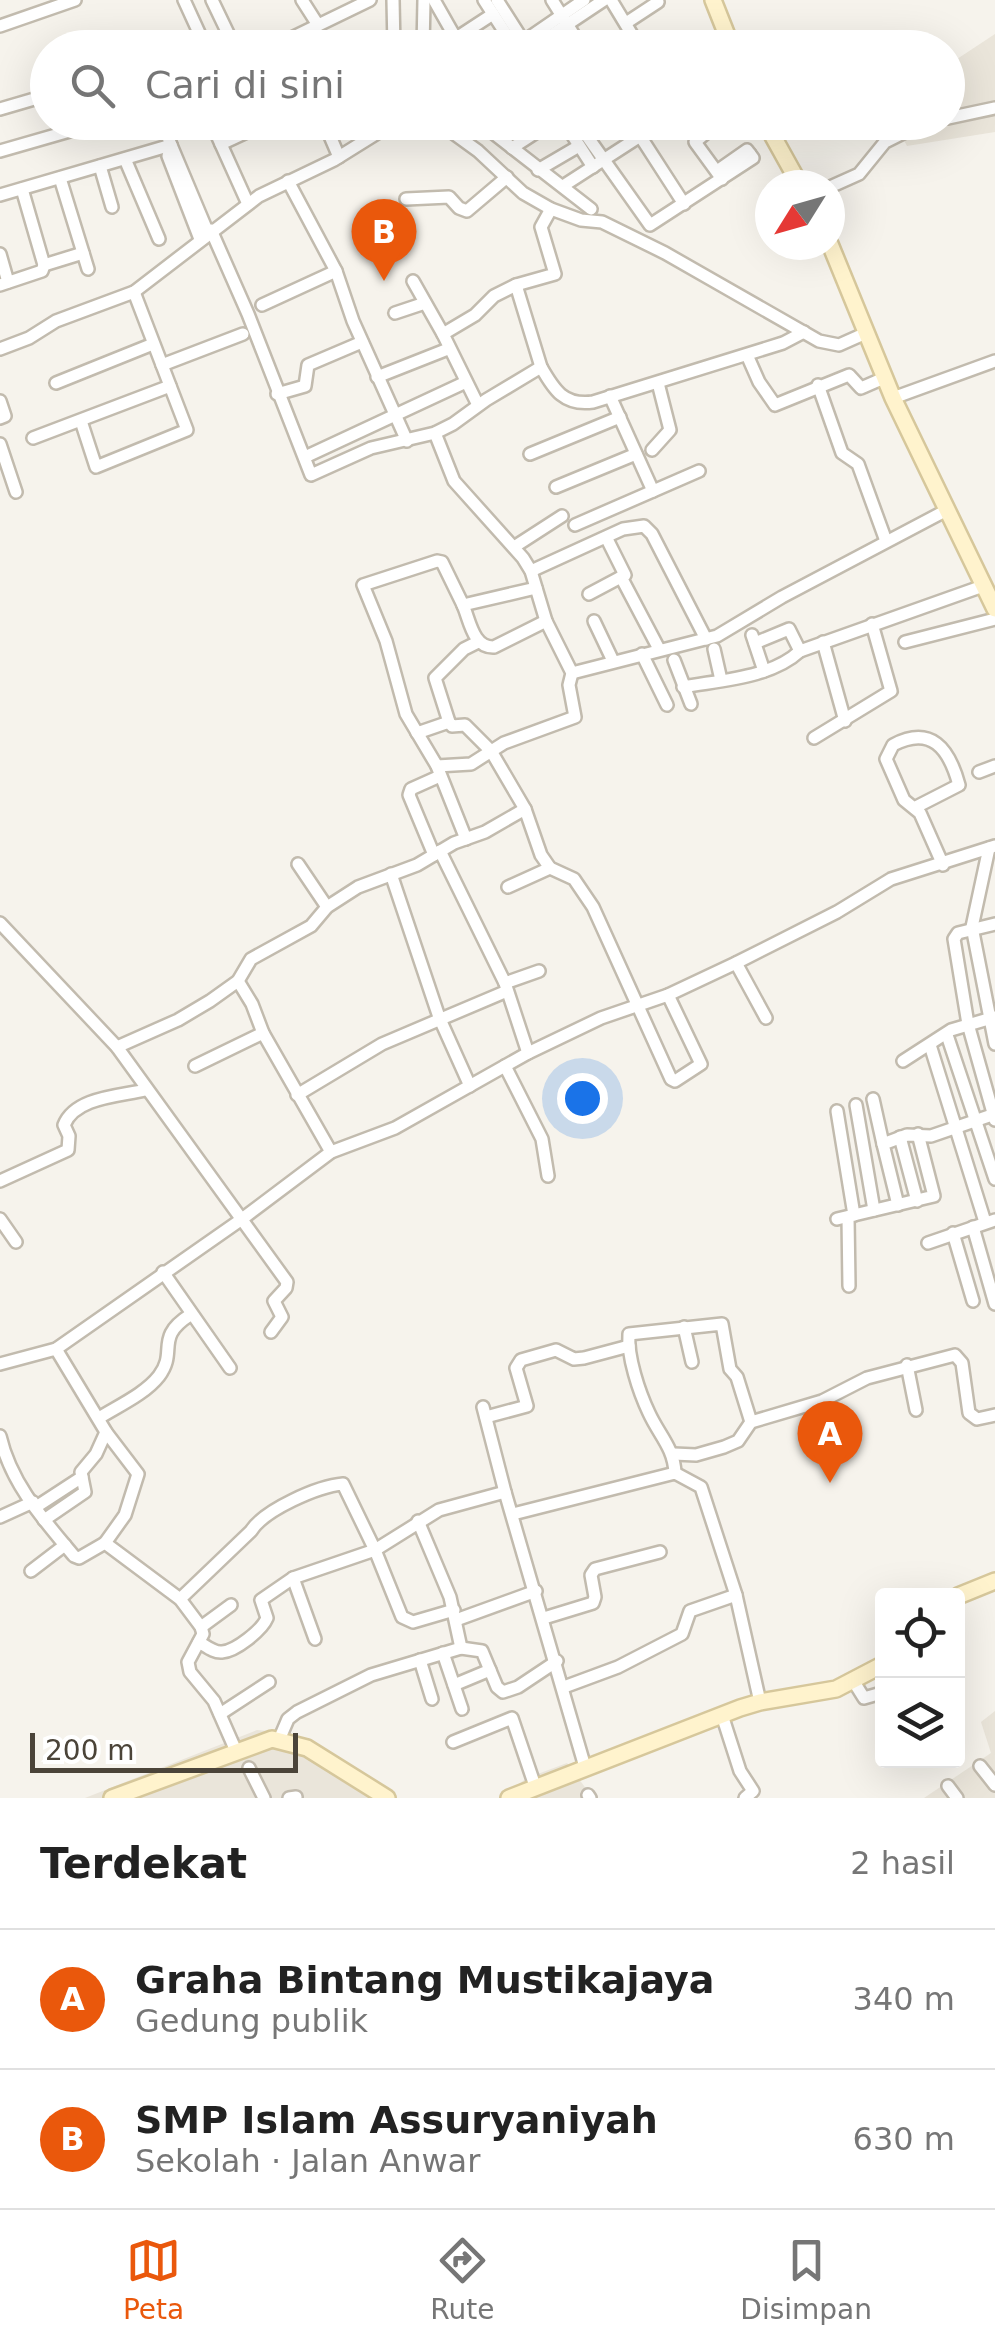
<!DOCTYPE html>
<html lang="id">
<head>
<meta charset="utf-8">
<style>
  :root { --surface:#fff; --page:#f2f2f2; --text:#222; --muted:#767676; --line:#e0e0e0; --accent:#ea580c }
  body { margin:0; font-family:"DejaVu Sans",sans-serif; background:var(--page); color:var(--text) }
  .controls { position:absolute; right:30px; bottom:30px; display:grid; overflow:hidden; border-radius:10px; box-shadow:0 10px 40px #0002 }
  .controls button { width:90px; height:90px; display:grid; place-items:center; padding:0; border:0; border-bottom:2px solid var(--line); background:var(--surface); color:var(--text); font:50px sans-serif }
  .compass { position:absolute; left:755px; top:170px; width:90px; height:90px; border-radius:50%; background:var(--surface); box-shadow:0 10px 40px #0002; rotate:233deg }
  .scale { position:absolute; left:30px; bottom:25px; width:268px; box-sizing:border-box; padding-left:10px; border:5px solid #4b4439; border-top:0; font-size:28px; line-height:35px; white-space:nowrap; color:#4b4439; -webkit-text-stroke:8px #fff; paint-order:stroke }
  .you { position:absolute; left:582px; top:1098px; width:35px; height:35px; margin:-25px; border:8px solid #fff; border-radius:50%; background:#1a73e8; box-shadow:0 0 0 15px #1a73e833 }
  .badge { display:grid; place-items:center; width:65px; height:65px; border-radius:50%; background:var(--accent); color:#fff; font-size:32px; font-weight:700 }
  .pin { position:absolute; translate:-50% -82px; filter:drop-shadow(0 2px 5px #0008) }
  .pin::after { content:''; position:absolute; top:52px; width:35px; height:30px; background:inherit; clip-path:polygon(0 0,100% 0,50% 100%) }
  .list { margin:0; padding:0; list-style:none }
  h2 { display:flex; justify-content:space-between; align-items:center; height:130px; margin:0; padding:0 40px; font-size:42px }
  h2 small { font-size:32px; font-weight:400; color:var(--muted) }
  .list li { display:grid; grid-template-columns:65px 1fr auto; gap:30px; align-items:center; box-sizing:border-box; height:140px; padding:0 40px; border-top:2px solid var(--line) }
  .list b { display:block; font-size:38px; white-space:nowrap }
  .list p { margin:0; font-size:32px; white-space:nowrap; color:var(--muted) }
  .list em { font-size:32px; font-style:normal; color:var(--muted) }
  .icon { flex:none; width:55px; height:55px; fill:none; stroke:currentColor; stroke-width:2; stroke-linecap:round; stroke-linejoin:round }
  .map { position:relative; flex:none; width:995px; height:1798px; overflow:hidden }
  .search { position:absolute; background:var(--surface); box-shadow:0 10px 40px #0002; left:30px; right:30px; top:30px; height:110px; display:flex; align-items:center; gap:25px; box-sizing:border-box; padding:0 35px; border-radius:55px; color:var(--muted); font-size:38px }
  .sheet { height:410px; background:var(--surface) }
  nav { display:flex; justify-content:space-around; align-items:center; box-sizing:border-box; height:140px; border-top:2px solid var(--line); background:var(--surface); font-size:28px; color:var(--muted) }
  nav a { display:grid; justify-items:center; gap:5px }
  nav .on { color:var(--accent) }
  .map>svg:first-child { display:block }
</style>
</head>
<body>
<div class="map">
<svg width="995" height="1798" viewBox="0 0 995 1798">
  <rect width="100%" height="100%" fill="#f6f3ec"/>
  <g fill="#eae5da">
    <path d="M995 34V132L907 146 895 123 948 122V65Z"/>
    <path d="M995 1711V1798H924L991 1753 981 1722Z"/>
    <path d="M257 1730 278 1732 387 1798H85Z"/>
    <path d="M567 1763 593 1798H499L527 1778Z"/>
  </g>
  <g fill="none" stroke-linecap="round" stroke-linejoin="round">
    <g stroke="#c2bbae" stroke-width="16">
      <g id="minor">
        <path d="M184 0 206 48"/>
        <path d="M212 0 235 48"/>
        <path d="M302 0 318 25"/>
        <path d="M393 0 394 48"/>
        <path d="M434 0 455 37"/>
        <path d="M484 0 515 48"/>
        <path d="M497 0 527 47"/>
        <path d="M552 0 582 48"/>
        <path d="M611 0 640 48"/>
        <path d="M626 23 658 2"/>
        <path d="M0 26 75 0"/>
        <path d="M271 48 370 0"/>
        <path d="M423 48 424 0"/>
        <path d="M441 48 493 14"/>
        <path d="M514 48 584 0"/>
        <path d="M532 48 604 0"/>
        <path d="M663 48 676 39"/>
        <path d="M0 109 48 95"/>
        <path d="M948 118 995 108"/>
        <path d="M211 122 248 204"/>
        <path d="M324 122 339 157"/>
        <path d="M438 122 478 151 523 193 551 209 581 220 602 222 665 253 819 341 839 345 866 333"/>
        <path d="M479 122 591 209"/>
        <path d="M564 122 593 167"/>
        <path d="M577 122 650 225 753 158 750 154"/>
        <path d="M631 122 684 204"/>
        <path d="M719 122 695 142 722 179"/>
        <path d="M221 144 268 122"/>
        <path d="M512 148 552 122"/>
        <path d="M0 151 101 122"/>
        <path d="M125 159 159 239"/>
        <path d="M100 166 112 207"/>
        <path d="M538 170 579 146"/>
        <path d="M717 171 747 150 750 154"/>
        <path d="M60 178 88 269"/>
        <path d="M288 181 336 271 353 321 407 441"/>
        <path d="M563 186 662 122"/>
        <path d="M830 187 859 174 885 142 925 122"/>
        <path d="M0 195 171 145 162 122"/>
        <path d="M406 199 449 197 459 208 467 211 507 177"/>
        <path d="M211 230 248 314 311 475 371 448 435 433 453 424 486 400 541 367C554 390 564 406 593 402L783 343 804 332"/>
        <path d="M200 239 168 156 171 145 208 233"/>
        <path d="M0 254 8 282"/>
        <path d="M44 265 83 253"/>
        <path d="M413 281 443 334"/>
        <path d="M0 285 42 271 44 265 22 189"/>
        <path d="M262 305 336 271"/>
        <path d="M395 313 425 303"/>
        <path d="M0 349 29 338 56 321 134 292 259 196 334 160 395 122"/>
        <path d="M747 355 759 382 775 405 849 375 861 388 884 378"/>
        <path d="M162 365 243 334"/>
        <path d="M541 367 516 285 555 274 541 227 551 209"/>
        <path d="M377 377 448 349"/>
        <path d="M56 383 153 344"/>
        <path d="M818 385 842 453 858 464 886 541"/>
        <path d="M277 394 305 386 308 365 362 342"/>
        <path d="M610 396 653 491"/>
        <path d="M893 398 995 361"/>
        <path d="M0 401 5 416 0 418"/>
        <path d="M478 405 443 334 475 315 494 296 516 285"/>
        <path d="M81 421 96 467 187 430 134 292"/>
        <path d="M435 433 454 481 523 558 531 571 546 621 572 673 569 685 575 717 504 743 471 764 437 766"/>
        <path d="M33 438 170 386"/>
        <path d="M0 444 16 492"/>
        <path d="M652 450 670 430 658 383"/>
        <path d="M530 454 620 417"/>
        <path d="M305 457 466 382"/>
        <path d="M556 487 636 454"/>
        <path d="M575 525 699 471"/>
        <path d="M608 541 625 575 621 577 659 649"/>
        <path d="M514 547 562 516"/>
        <path d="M531 571 623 529 644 526 652 534 706 639"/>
        <path d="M589 594 621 577"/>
        <path d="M463 605C470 621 473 648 494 647L546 621"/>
        <path d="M594 621 613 661"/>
        <path d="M752 635 764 671"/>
        <path d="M823 642 845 721"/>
        <path d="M905 642 995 619"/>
        <path d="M755 643 789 629 800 651"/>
        <path d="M714 649 721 680"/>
        <path d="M642 654 667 705"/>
        <path d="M674 660 691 704"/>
        <path d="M572 673 717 636 782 597 947 510"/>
        <path d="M683 687C721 680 771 678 800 651L983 586"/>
        <path d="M449 722 435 678 464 649 478 642"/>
        <path d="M417 733 449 722 452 726 465 725 491 751 525 809 541 855 550 868 574 879 593 907 671 1079 675 1081 701 1064 668 995"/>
        <path d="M814 738 891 691 872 624"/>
        <path d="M979 772 995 766"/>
        <path d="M916 807 959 785C949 748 931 725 893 745L886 759 904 800 920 813 943 865"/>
        <path d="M466 839 437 766 406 714 386 641 363 585 437 561 442 562 463 605 536 588"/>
        <path d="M989 848 972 927 995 1044"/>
        <path d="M440 851 505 983 528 1053"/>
        <path d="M434 855 409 795 411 789 440 776"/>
        <path d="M298 864 327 907"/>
        <path d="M391 874 439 1017 470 1086"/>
        <path d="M508 887 550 868"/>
        <path d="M0 923 117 1047 287 1282 286 1288 274 1301 282 1317 271 1332"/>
        <path d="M995 924 958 933 954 939 968 1024 995 1120"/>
        <path d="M736 963 766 1018"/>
        <path d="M238 981 252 1004 263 1033 331 1152"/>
        <path d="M505 983 539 971"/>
        <path d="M947 1035 995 1179"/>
        <path d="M930 1045 985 1222"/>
        <path d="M117 1047 178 1020 210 1001 238 981 251 959 311 926 327 907 358 887 417 865 454 843 485 832 525 809"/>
        <path d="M903 1061 951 1030 995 1017"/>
        <path d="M195 1066 263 1033"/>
        <path d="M505 1066 542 1139 548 1176"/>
        <path d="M297 1095 382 1044 507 991"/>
        <path d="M873 1099 883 1144"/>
        <path d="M856 1105 874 1210"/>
        <path d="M837 1111 854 1215"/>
        <path d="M900 1137 917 1201"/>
        <path d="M0 1181 68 1150 69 1136 64 1125C75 1097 120 1096 145 1090"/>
        <path d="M898 1205 883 1144 907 1135 931 1136 995 1114"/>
        <path d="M848 1217 849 1286"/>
        <path d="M0 1219 16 1242"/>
        <path d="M837 1219 934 1196 918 1134"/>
        <path d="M973 1227 995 1304"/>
        <path d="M953 1233 973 1301"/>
        <path d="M928 1243 995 1220"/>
        <path d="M163 1272 230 1368"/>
        <path d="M684 1327 692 1362"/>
        <path d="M56 1349 106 1432 138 1474 125 1515 105 1543"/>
        <path d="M0 1364 56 1349 242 1219 331 1152 395 1128 528 1053 601 1018 668 995 736 963 837 912 891 879 995 846"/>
        <path d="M907 1365 916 1410"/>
        <path d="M483 1407 505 1492"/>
        <path d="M486 1417 527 1406 516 1368 521 1360 556 1350 574 1359 584 1358 629 1346"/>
        <path d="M99 1418C118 1406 145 1394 159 1376 178 1351 154 1338 190 1315"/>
        <path d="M0 1436C11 1484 44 1520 74 1556L79 1558 105 1543 180 1599 201 1627 203 1634 188 1662 190 1672 214 1701 236 1751"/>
        <path d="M674 1454 696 1455 724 1447 738 1441 751 1422 822 1401 867 1378 955 1355 962 1363 969 1413 977 1419 995 1415"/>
        <path d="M675 1473C674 1448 659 1435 649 1413 639 1392 627 1356 629 1334L722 1324 730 1369 737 1377 751 1422"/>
        <path d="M36 1507 82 1477"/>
        <path d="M513 1514 675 1473 701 1487 736 1595 760 1702"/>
        <path d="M0 1517 33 1502"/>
        <path d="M44 1520 85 1492 81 1472 96 1454 106 1432"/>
        <path d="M31 1571 65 1545"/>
        <path d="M293 1578 315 1639"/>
        <path d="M180 1599 251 1531C264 1510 318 1486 343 1484L375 1550 402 1617 413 1622 454 1610"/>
        <path d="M544 1618 593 1603 595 1597 591 1575 595 1569 660 1552"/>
        <path d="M456 1620 536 1591"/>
        <path d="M201 1627 231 1605"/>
        <path d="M199 1642C206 1646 214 1653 222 1652 236 1651 262 1630 267 1618L261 1600 293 1578 375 1550 439 1510 505 1492 585 1767"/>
        <path d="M461 1648 482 1651 497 1687 503 1692 518 1687 557 1661"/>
        <path d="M443 1653 462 1709"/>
        <path d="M420 1660 432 1699"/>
        <path d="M854 1682 864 1698 878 1694 882 1698"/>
        <path d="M454 1685 490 1670"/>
        <path d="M564 1687 618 1667 682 1634 690 1611 736 1595"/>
        <path d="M220 1714 269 1682"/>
        <path d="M722 1715 740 1771 753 1791 745 1798"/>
        <path d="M279 1740 288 1719 297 1712 371 1675 461 1648 450 1597 418 1521"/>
        <path d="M453 1742 512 1718 535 1786"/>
        <path d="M980 1766 995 1785"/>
        <path d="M249 1768 264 1798"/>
        <path d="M948 1786 957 1798"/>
        <path d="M588 1795 590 1798"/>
        <path d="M289 1798 296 1797"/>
      </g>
    </g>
    <g stroke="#d6c79b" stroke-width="20">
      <g id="secondary">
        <path d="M713 0 732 48"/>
        <path d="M765 122 800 185"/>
        <path d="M830 244 893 398 995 609"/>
        <path d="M958 1596 995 1581"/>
        <path d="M112 1798 272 1739 307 1748 387 1798"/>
        <path d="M509 1798 740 1708 760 1702 836 1689 882 1665"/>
      </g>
    </g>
    <use href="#minor" stroke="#fff" stroke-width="11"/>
    <use href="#secondary" stroke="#fff3cd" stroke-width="15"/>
  </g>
</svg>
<div class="controls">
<button><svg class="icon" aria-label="locate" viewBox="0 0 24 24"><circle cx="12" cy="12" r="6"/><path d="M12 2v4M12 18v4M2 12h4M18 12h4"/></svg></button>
<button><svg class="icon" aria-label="layers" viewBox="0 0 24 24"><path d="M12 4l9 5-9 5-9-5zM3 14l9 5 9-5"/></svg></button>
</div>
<svg class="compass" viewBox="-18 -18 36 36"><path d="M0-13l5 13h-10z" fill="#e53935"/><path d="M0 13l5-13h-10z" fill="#767676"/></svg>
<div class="scale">200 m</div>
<div class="you"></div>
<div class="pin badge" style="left:830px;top:1483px">A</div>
<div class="pin badge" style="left:384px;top:281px">B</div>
<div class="search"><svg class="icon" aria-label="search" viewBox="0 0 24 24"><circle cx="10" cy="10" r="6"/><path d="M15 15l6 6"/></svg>Cari di sini</div>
</div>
<section class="sheet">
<h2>Terdekat<small>2 hasil</small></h2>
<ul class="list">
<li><span class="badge">A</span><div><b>Graha Bintang Mustikajaya</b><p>Gedung publik</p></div><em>340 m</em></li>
<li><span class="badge">B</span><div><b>SMP Islam Assuryaniyah</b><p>Sekolah · Jalan Anwar</p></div><em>630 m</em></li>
</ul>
</section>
<nav>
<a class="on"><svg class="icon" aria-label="map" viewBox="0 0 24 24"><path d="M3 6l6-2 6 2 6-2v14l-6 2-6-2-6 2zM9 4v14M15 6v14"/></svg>Peta</a>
<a><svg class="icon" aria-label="directions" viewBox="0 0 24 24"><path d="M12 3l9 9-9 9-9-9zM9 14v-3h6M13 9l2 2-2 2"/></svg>Rute</a>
<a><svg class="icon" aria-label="saved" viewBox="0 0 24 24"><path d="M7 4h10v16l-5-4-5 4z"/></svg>Disimpan</a>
</nav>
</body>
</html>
